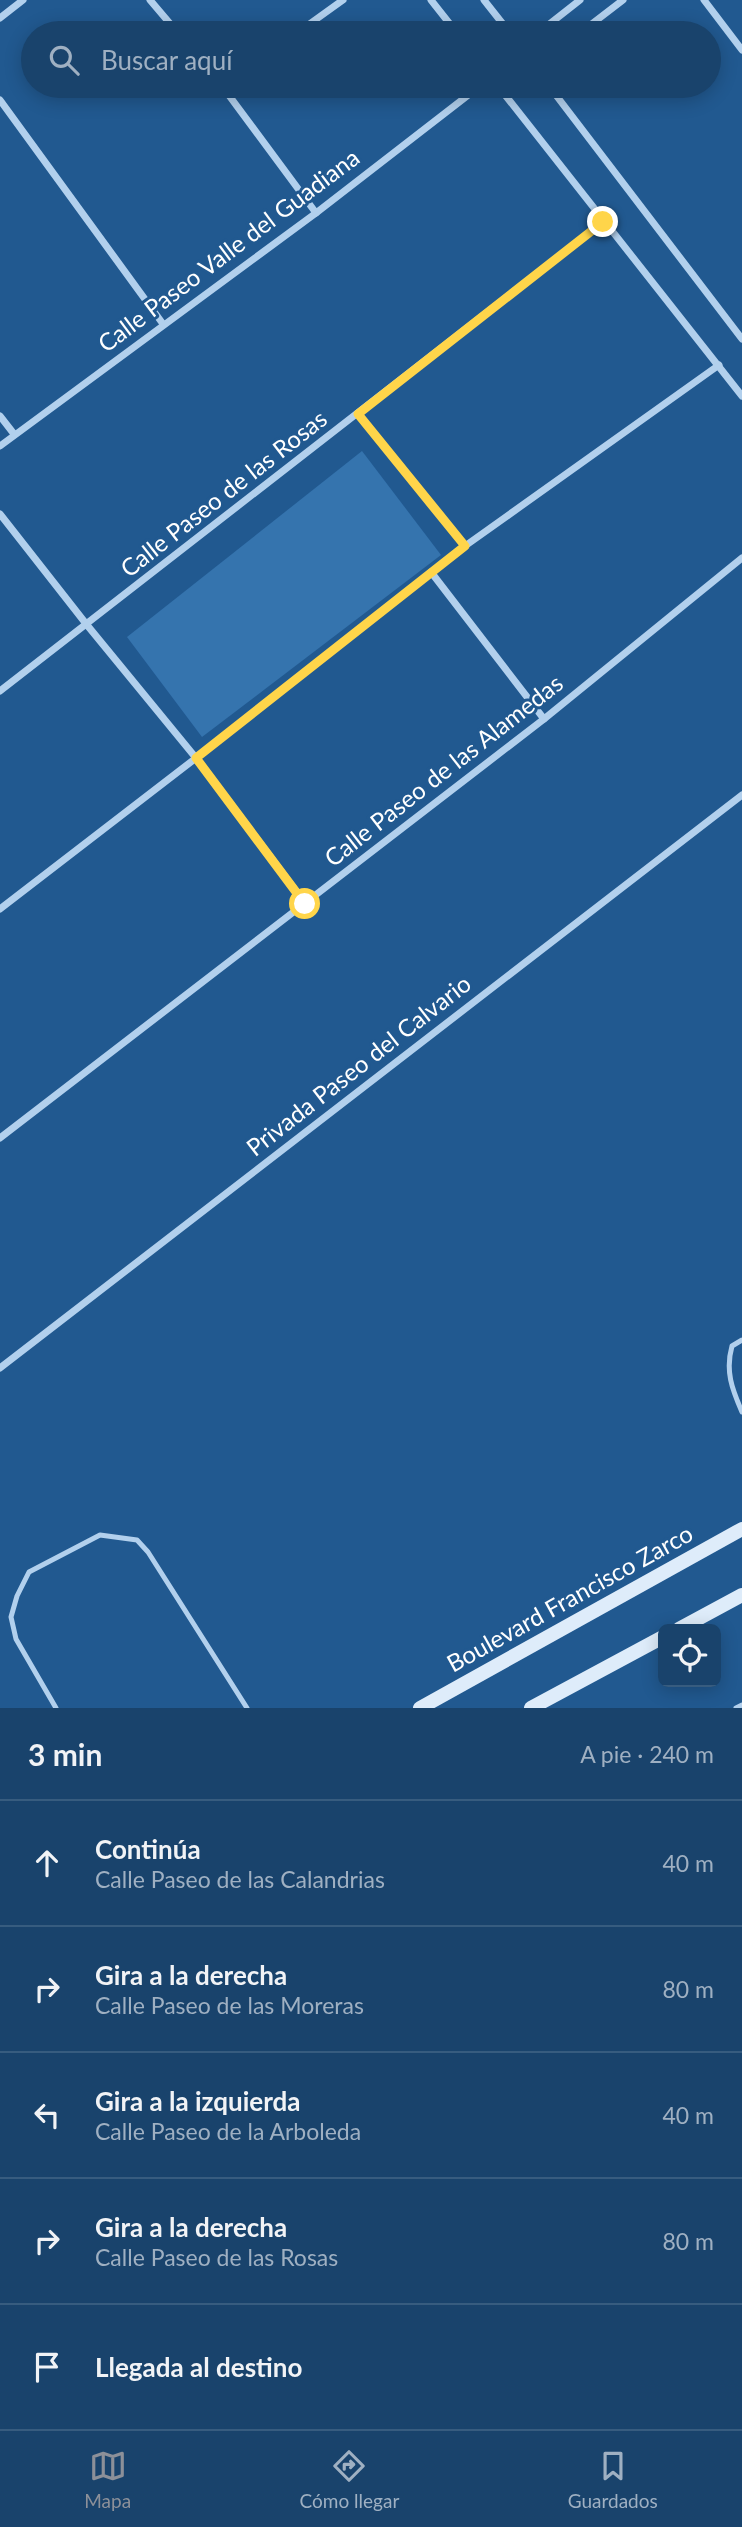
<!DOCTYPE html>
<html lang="es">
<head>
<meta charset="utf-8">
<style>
  :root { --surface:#19436c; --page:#224a72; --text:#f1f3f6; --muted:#9fb0c2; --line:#375c7f; --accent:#8c9099 }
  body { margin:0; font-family:Lato,sans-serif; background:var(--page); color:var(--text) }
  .controls { position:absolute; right:21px; bottom:21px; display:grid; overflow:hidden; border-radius:10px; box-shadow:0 4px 18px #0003 }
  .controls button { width:63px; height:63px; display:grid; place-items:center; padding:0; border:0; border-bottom:2px solid var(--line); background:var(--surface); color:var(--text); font:35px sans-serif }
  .stop { position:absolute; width:21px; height:21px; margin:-16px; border:5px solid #ffd54a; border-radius:50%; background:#fff }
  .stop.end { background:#ffd54a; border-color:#fff; box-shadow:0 2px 7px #0008 }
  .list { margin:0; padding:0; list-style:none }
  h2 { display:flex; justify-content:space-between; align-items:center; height:91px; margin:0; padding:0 28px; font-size:30px }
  h2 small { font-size:23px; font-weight:400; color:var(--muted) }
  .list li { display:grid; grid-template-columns:46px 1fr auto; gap:21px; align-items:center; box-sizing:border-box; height:126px; padding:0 28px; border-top:2px solid var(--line) }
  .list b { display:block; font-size:26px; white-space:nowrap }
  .list p { margin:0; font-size:23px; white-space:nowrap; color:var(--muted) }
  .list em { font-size:23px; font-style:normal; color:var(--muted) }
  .icon { flex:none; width:38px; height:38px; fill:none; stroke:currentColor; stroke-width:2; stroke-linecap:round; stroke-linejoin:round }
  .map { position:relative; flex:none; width:742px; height:1708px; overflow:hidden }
  .search { position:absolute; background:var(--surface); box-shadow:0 4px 18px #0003; left:21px; right:21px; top:21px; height:77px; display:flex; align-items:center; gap:18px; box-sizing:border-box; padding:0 24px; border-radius:38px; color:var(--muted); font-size:26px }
  .sheet { height:721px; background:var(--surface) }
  nav { display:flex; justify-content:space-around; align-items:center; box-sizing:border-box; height:98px; border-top:2px solid var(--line); background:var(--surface); font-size:19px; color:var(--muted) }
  nav a { display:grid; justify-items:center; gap:4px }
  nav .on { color:var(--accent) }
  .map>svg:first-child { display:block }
</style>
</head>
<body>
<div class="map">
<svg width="742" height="1708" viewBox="0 0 742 1708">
  <rect width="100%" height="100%" fill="#215990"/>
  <path fill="#3574ae" d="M362 451 441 555 202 737 127 637Z"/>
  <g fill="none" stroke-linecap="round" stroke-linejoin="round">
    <g stroke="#b2d0ed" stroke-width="5">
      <path d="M742 1340 732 1346C725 1371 732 1389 742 1412"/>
      <path d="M56 1708 16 1639 11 1617 17 1596 29 1572 100 1535 137 1540 148 1552 247 1708"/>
      <path d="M736 1708 742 1705"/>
    </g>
    <g stroke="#b2d0ed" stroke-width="7">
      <path d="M150 0 178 33"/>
      <path d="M431 0 457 33"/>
      <path d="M484 0 510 33"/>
      <path d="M704 0 742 50"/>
      <path d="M0 18 23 0"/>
      <path d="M297 33 343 0"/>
      <path d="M538 33 580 0"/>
      <path d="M580 33 623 0"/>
      <path d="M222 86 316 213"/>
      <path d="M498 86 742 396"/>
      <path d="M549 86 742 339"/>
      <path d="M0 100 163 324"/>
      <path d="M358 414 465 546"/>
      <path d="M0 416 14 434"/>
      <path d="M0 446 316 213 480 86"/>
      <path d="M0 514 87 625 196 758 305 903"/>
      <path d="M431 572 544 719"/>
      <path d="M0 691 603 222"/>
      <path d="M0 909 196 758 465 546 719 365"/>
      <path d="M0 1138 544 719 742 558"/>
      <path d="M0 1368 742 795"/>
    </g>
    <g stroke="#deecfa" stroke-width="14">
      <path d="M679 1629 742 1595"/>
      <path d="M420 1708 742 1529"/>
      <path d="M531 1708 663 1637"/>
    </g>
  </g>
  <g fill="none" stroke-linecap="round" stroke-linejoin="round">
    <path stroke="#ffd54a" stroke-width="9" d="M305 904 196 758 465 546 358 414 603 222"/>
  </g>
  <g text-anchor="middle" stroke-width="6" stroke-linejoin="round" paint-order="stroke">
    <g font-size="24" fill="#fff" stroke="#215990">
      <text transform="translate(229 251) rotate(-37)" y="8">Calle Paseo Valle del Guadiana</text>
      <text transform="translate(224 494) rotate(-38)" y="8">Calle Paseo de las Rosas</text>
      <text transform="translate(444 771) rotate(-38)" y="8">Calle Paseo de las Alamedas</text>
      <text transform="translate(359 1066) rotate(-38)" y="8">Privada Paseo del Calvario</text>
      <text transform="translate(570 1599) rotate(-29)" y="8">Boulevard Francisco Zarco</text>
    </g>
  </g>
</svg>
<div class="controls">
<button><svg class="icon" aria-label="locate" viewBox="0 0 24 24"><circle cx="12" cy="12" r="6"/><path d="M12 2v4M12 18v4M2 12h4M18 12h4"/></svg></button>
</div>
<div class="stop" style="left:305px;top:904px"></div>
<div class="stop end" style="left:603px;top:222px"></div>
<div class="search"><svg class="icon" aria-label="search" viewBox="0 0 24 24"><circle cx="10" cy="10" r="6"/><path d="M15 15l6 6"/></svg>Buscar aquí</div>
</div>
<section class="sheet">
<h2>3 min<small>A pie · 240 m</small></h2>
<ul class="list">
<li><svg class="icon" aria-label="ahead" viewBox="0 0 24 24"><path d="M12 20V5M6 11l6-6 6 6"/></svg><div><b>Continúa</b><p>Calle Paseo de las Calandrias</p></div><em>40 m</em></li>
<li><svg class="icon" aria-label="right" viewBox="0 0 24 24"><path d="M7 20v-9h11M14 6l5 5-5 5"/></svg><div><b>Gira a la derecha</b><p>Calle Paseo de las Moreras</p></div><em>80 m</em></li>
<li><svg class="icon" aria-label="left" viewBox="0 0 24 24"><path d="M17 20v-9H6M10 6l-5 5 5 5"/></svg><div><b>Gira a la izquierda</b><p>Calle Paseo de la Arboleda</p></div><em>40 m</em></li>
<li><svg class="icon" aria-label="right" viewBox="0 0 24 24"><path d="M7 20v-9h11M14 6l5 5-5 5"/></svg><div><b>Gira a la derecha</b><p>Calle Paseo de las Rosas</p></div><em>80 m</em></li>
<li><svg class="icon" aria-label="arrive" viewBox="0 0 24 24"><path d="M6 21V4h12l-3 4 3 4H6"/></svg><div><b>Llegada al destino</b></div></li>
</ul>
</section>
<nav>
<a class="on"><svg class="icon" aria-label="map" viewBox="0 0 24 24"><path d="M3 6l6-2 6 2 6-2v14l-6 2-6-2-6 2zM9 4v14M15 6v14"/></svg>Mapa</a>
<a><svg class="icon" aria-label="directions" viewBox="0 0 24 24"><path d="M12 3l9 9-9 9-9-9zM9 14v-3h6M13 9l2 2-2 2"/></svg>Cómo llegar</a>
<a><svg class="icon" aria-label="saved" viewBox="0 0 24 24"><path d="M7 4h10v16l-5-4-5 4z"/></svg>Guardados</a>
</nav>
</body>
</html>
